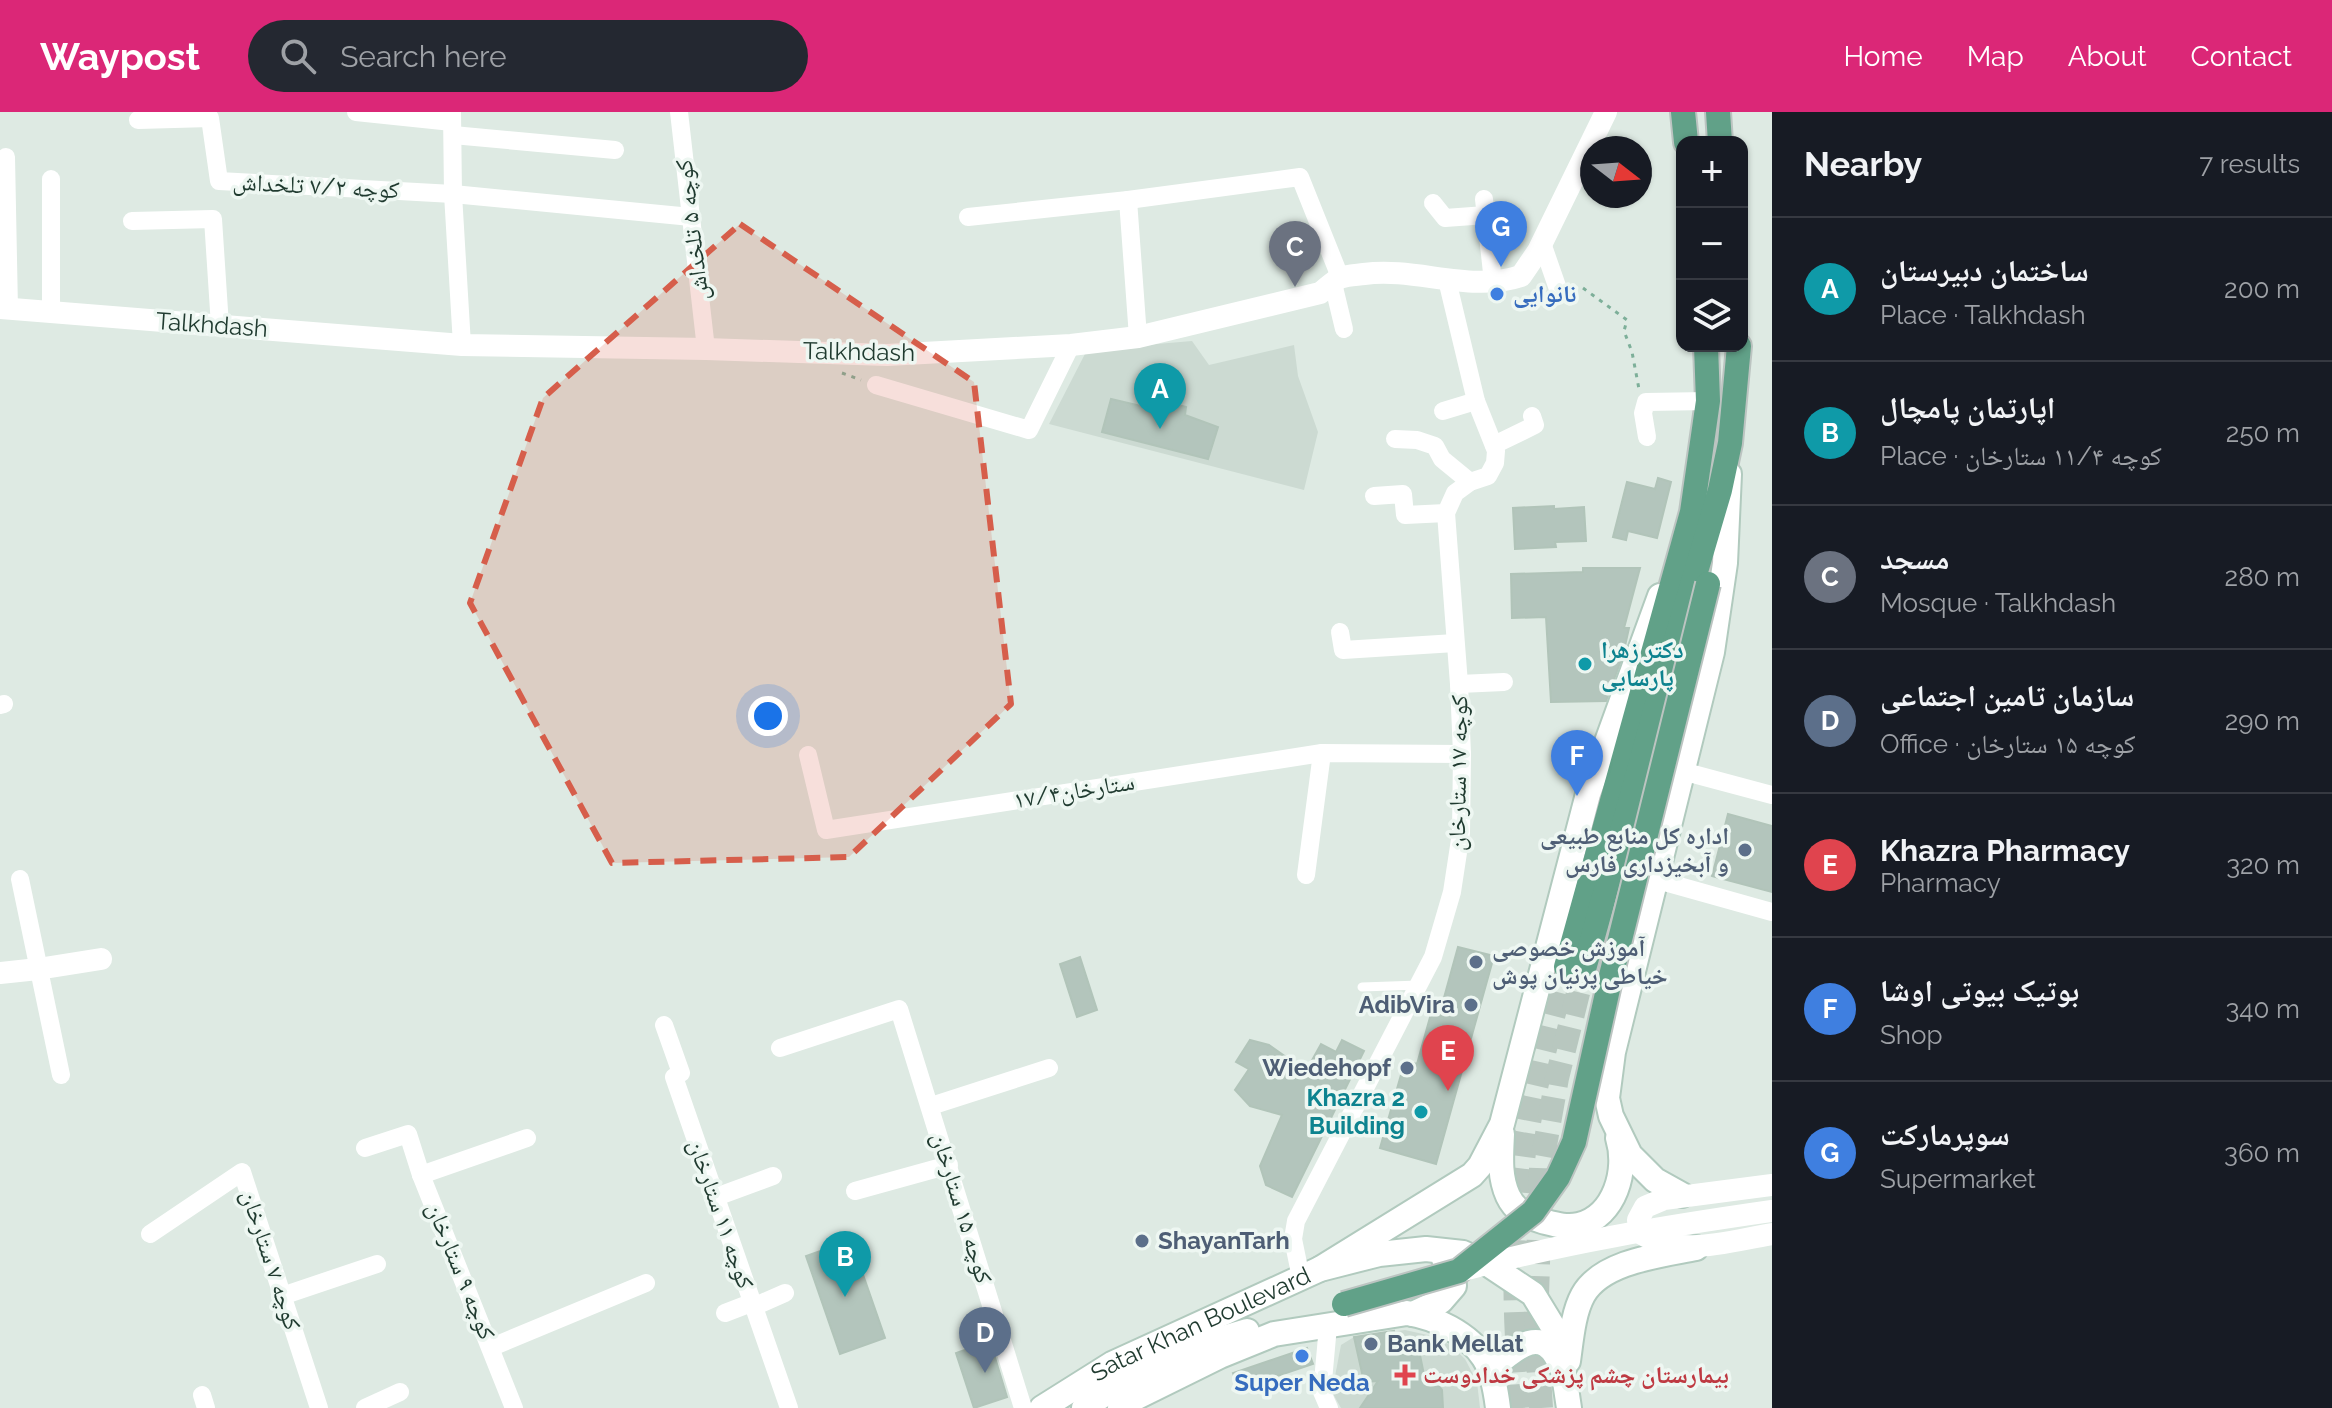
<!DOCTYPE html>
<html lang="en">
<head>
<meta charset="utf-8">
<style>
  :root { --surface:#171b24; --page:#242831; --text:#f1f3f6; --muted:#9ea1a6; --line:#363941; --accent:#db2777 }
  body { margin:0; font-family:Raleway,"Noto Naskh Arabic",sans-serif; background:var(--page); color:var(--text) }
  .controls { position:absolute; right:24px; top:24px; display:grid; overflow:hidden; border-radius:16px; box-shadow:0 2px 6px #0004 }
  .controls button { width:72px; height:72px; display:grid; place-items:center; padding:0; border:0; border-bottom:2px solid var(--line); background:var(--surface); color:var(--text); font:40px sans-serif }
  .compass { position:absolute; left:1580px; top:24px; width:72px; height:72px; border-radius:50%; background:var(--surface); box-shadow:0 2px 6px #0004; rotate:107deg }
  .you { position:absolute; left:768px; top:604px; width:28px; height:28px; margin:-20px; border:6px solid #fff; border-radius:50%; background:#1a73e8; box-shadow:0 0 0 12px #1a73e833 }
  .badge { display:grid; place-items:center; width:52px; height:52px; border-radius:50%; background:var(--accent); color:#fff; font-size:26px; font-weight:700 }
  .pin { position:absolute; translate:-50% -66px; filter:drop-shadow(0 2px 4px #0008) }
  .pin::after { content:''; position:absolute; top:42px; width:28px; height:24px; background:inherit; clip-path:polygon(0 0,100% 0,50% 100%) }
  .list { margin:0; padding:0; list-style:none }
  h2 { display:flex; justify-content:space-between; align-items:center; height:104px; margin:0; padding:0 32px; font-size:34px }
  h2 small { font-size:26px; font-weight:400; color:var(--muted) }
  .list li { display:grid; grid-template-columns:52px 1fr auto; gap:24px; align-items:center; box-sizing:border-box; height:144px; padding:0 32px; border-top:2px solid var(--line) }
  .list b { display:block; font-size:30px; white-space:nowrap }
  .list p { margin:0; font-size:26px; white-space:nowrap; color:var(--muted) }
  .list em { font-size:26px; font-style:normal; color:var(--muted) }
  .icon { flex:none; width:44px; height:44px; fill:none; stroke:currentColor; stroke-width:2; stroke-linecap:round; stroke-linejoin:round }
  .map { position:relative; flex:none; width:1772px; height:1296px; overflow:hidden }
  header { display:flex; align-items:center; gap:48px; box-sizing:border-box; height:112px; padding:0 40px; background:var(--accent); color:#fff }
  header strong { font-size:38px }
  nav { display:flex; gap:44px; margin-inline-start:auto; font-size:28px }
  .search { width:560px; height:72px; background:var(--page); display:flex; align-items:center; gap:20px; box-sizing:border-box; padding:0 28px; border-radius:44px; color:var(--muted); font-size:30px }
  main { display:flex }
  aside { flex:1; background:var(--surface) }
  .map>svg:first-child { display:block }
</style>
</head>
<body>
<header>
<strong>Waypost</strong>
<div class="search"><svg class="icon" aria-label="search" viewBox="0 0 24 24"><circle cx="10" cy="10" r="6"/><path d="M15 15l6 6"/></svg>Search here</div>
<nav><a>Home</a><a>Map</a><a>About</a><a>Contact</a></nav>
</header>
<main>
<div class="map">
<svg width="1772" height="1296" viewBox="0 0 1772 1296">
  <rect width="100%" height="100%" fill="#deeae3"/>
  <g fill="#ccdad2">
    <path d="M1192 229 1209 253 1294 233 1298 264 1318 320 1304 378 1049 312 1087 238Z"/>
    <path d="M1405 1218 1432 1224 1450 1233 1465 1247 1477 1270 1480 1296H1341L1332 1280 1341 1233 1354 1225Z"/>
  </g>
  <g fill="#b3c5bc" stroke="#b1c4b9" stroke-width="2">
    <path d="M1148 285 1186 295 1185 303 1218 315 1208 347 1102 320 1111 287 1145 295Z"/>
    <path d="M1658 366 1671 370 1657 426 1628 419 1626 428 1613 425 1627 370 1655 377Z"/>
    <path d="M1554 394V397L1584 395 1586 429 1555 430 1556 435 1515 437 1513 396Z"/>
    <path d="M1583 456H1640L1624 516H1629L1623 543 1606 589 1551 590 1546 505 1512 506 1511 462 1583 460Z"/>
    <path d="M1728 702 1772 714V780L1712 764Z"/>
    <path d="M1458 835 1494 844 1436 1052 1380 1036 1405 949 1417 952 1434 891 1442 893Z"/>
    <path d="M1080 845 1097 898 1077 905 1060 852Z"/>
    <path d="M1250 928 1269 933 1306 959 1321 932 1336 940 1342 928 1364 939 1292 1085 1266 1073 1260 1054 1282 1003 1250 994 1235 978 1249 957 1236 950Z"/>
    <path d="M851 1128 885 1226 840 1242 806 1144Z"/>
    <path d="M1394 1219 1398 1241 1419 1238 1424 1263 1433 1267 1442 1278 1443 1296H1360L1378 1269 1364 1270 1354 1225Z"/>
    <path d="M990 1229 1007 1285 974 1296 956 1241Z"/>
    <path d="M1307 1236 1313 1252 1239 1277 1233 1261Z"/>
  </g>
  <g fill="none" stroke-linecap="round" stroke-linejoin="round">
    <g stroke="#b8c7bf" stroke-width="24" stroke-dasharray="24 12" stroke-linecap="butt">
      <path d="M1522 1296C1515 1219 1512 1141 1521 1064 1529 993 1548 924 1566 855"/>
      <path d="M1541 1296 1536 1216 1541 1056 1557 966 1584 857"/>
    </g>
    <g stroke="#b1cabe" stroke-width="28">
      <g id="secondary">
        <path d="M1502 1022C1501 1044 1499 1064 1508 1084 1515 1099 1526 1104 1542 1109 1554 1112 1566 1116 1579 1113 1615 1104 1628 1058 1618 1026"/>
        <path d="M1682 1083 1655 1068 1630 1043 1611 1004 1607 986 1613 940 1712 540 1725 451 1729 362"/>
        <path d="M1320 1157 1472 1063 1480 1054 1502 1012 1588 682 1660 484"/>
        <path d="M1413 1202 1441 1189 1454 1174 1453 1157 1444 1147"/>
        <path d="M1568 1249C1571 1228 1573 1201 1583 1183 1602 1149 1662 1143 1696 1136"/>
        <path d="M1490 1258C1514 1237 1543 1209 1561 1254"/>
        <path id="s1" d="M1042 1296 1112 1252 1320 1157 1379 1142 1426 1137 1463 1141 1488 1152 1533 1182 1558 1223 1569 1296"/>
        <path d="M1084 1296C1133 1261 1189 1235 1247 1219"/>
        <path d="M1120 1296 1137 1285 1220 1244 1274 1222 1407 1201C1434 1205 1469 1222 1484 1246 1493 1260 1496 1280 1498 1296"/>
      </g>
    </g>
    <g stroke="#bcc4c1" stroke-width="28">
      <g id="primary">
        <path d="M1683 0 1686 30"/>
        <path d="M1718 0 1720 30"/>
        <path d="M1566 855 1692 400 1708 289 1706 234"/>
        <path d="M1584 857 1657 592 1720 378 1730 331 1739 234"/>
      </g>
    </g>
    <g stroke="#7daf99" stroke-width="3" stroke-dasharray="4 6" stroke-linecap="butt">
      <path d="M1573 176H1583L1627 208 1624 219 1632 240 1639 277"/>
      <path d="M842 261 861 268"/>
    </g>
    <path stroke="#fff" stroke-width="9" d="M1362 875 1419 873"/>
    <g stroke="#fff" stroke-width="18">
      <path d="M356 0 452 10"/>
      <path d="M452 0 453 82 462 233"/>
      <path d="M679 0 706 237"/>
      <path d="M138 8 210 6 219 69 453 82 691 105"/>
      <path d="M453 23 615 38"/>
      <path d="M6 45 9 198"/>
      <path d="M51 67V201"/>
      <path d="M1484 87 1493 170"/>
      <path d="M1128 88 1300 65 1340 165"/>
      <path d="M1433 91 1445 106 1486 103"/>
      <path d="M968 105 1128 88 1138 225"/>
      <path d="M132 109 213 107 220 214"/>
      <path d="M1542 131 1558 177"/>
      <path d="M1333 171 1344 217"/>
      <path d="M876 273 1029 318 1071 233"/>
      <path d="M1443 299 1476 289"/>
      <path d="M1647 325 1643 301 1646 290 1708 289"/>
      <path d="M1395 327 1417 328 1435 334 1442 347 1470 370"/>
      <path d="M1494 333 1535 313 1532 304"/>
      <path d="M1374 384 1403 382 1405 403 1446 401"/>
      <path d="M1340 520 1343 538 1455 531"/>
      <path d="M1459 572 1504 570"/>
      <path d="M0 593 4 592"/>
      <path d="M808 643 826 718 1322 641 1462 642"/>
      <path d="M1682 659 1772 683"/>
      <path d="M1306 763 1322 641"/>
      <path d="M20 767 61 963"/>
      <path d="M1654 767 1772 800"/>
      <path d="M664 913 681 961 674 965 789 1296"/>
      <path d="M780 936 899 897 1023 1296"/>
      <path d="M931 994 1049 956"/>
      <path d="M365 1036 408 1022 421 1063 514 1296"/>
      <path d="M421 1063 527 1026"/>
      <path d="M855 1079 949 1053"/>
      <path d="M716 1085 773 1064"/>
      <path d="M150 1122 242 1060 319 1296"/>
      <path d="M1301 1166 1293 1127 1296 1109 1433 845 1452 780 1461 721 1462 642 1459 572 1446 401 1455 381 1470 370 1488 364 1495 351 1496 339 1476 289 1447 168"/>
      <path d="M282 1184 377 1152"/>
      <path d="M753 1195 785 1181"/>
      <path d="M725 1201 751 1191"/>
      <path d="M1328 1214 1322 1280 1329 1296"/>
      <path d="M492 1235 646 1171"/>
      <path d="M202 1283 206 1296"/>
      <path d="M365 1296 400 1280"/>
    </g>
    <g stroke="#fff" stroke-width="22">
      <path d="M0 196 462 233 706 237 887 243 1071 233 1138 225 1320 181C1326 177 1333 169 1340 166 1347 163 1357 163 1364 162 1417 155 1469 181 1521 164L1538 139 1606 0"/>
      <path d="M0 861 38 857 101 847"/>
      <path d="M1772 1073 1664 1087 1645 1095 1638 1108 1640 1121C1680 1146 1729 1129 1772 1122"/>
    </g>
    <use href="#secondary" stroke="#fff" stroke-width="24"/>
    <use href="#primary" stroke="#61a188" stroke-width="24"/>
    <g stroke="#bcc4c1" stroke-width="28" stroke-linecap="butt">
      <path id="primary-bridge" d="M1344 1192 1459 1159 1533 1100 1558 1065 1574 1030 1610 868 1708 472"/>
    </g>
    <path stroke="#fff" stroke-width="22" d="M1460 1159C1563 1131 1667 1114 1772 1099"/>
    <use href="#primary-bridge" stroke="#61a188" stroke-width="24"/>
  </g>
  <path fill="#d65e4b" fill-opacity="0.2" stroke="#d65e4b" stroke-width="6" stroke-dasharray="16 10" stroke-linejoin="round" d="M740 112 974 270 1011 592 849 745 612 751 470 491 543 286Z"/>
  <g fill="#3f7fe0" stroke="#eef7f2" stroke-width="3">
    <circle cx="1497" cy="182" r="8"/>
    <circle cx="1302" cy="1244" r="8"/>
  </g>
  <g fill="#0f9aa8" stroke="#eef7f2" stroke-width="3">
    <circle cx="1585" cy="552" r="8"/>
    <circle cx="1421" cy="1000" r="8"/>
  </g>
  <g fill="#5c6f8a" stroke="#eef7f2" stroke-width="3">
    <circle cx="1745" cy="738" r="8"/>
    <circle cx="1476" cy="850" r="8"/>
    <circle cx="1471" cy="893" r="8"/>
    <circle cx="1407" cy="956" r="8"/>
    <circle cx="1142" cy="1129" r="8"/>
    <circle cx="1371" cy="1232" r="8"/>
  </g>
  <path fill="#e0444e" stroke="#eef7f2" stroke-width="3" d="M1401 1251h8v8h8v8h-8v8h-8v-8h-8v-8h8z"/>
  <g text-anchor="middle" stroke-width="7" stroke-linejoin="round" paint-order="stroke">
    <g font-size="24" fill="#1f3a2f" stroke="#eef7f2">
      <text transform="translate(316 74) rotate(3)" y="8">کوچه ۷/۲ تلخداش</text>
      <text transform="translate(692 118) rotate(-97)" y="8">کوچه ۵ تلخداش</text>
      <text transform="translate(212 213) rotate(4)" y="8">Talkhdash</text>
      <text transform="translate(859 240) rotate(1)" y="8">Talkhdash</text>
      <text transform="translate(1458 661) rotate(-89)" y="8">کوچه ۱۷ ستارخان</text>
      <text transform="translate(1074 679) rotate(-9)" y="8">ستارخان۱۷/۴</text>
      <text transform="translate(962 1096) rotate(73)" y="8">کوچه ۱۵ ستارخان</text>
      <text transform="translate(721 1102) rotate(71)" y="8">کوچه ۱۱ ستارخان</text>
      <text transform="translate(271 1148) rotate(72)" y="8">کوچه ۷ ستارخان</text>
      <text transform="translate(461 1159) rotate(68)" y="8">کوچه ۹ ستارخان</text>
      <text dy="8" stroke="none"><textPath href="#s1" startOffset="180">Satar Khan Boulevard</textPath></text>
    </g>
    <g font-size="24" font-weight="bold" fill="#366cbe" stroke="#eef7f2" text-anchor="start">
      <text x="1513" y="190">نانوایی</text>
      <text x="1302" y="1279" text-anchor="middle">Super Neda</text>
    </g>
    <g font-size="24" font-weight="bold" fill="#0d838f" stroke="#eef7f2" text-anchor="start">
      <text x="1601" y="546">دکتر زهرا<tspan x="1601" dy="28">پارسایی</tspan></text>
      <text x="1405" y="994" text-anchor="end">Khazra 2<tspan x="1405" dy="28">Building</tspan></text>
    </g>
    <g font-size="24" font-weight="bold" fill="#4e5e75" stroke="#eef7f2" text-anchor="end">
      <text x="1729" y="732">اداره کل منابع طبیعى<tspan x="1729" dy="28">و آبخیزدارى فارس</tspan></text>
      <text x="1492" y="844" text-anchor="start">آموزش خصوصی<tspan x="1492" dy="28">خیاطی پرنیان پوش</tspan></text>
      <text x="1455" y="901">AdibVira</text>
      <text x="1391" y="964">Wiedehopf</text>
      <text x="1158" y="1137" text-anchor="start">ShayanTarh</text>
      <text x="1387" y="1240" text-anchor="start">Bank Mellat</text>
    </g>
    <g font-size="24" font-weight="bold" fill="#be3a42" stroke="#eef7f2" text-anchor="start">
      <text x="1423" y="1271">بیمارستان چشم پزشکی خدادوست</text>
    </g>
  </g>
</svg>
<div class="controls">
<button>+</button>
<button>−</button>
<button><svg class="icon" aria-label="layers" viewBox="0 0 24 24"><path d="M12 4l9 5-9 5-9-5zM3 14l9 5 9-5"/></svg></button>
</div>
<svg class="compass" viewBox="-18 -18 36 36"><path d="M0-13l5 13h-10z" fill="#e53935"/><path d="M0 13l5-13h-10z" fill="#9ea1a6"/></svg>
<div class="you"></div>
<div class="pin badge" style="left:1160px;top:317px;background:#0f9aa8">A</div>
<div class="pin badge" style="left:845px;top:1185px;background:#0f9aa8">B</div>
<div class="pin badge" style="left:1295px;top:175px;background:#6b7280">C</div>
<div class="pin badge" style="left:985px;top:1261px;background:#5c6f8a">D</div>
<div class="pin badge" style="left:1448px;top:979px;background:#e0444e">E</div>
<div class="pin badge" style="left:1577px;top:684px;background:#3f7fe0">F</div>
<div class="pin badge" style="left:1501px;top:155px;background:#3f7fe0">G</div>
</div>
<aside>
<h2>Nearby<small>7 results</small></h2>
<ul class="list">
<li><span class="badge" style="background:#0f9aa8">A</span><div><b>ساختمان دبیرستان</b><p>Place · Talkhdash</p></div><em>200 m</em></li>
<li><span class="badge" style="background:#0f9aa8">B</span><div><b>اپارتمان پامچال</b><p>Place · کوچه ۱۱/۴ ستارخان</p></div><em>250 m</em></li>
<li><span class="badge" style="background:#6b7280">C</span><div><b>مسجد</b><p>Mosque · Talkhdash</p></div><em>280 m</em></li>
<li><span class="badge" style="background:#5c6f8a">D</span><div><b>سازمان تامین اجتماعی</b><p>Office · کوچه ۱۵ ستارخان</p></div><em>290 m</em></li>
<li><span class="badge" style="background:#e0444e">E</span><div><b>Khazra Pharmacy</b><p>Pharmacy</p></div><em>320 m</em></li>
<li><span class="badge" style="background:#3f7fe0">F</span><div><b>بوتیک بیوتی اوشا</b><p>Shop</p></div><em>340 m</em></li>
<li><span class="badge" style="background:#3f7fe0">G</span><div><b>سوپرمارکت</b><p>Supermarket</p></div><em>360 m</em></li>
</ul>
</aside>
</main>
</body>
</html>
